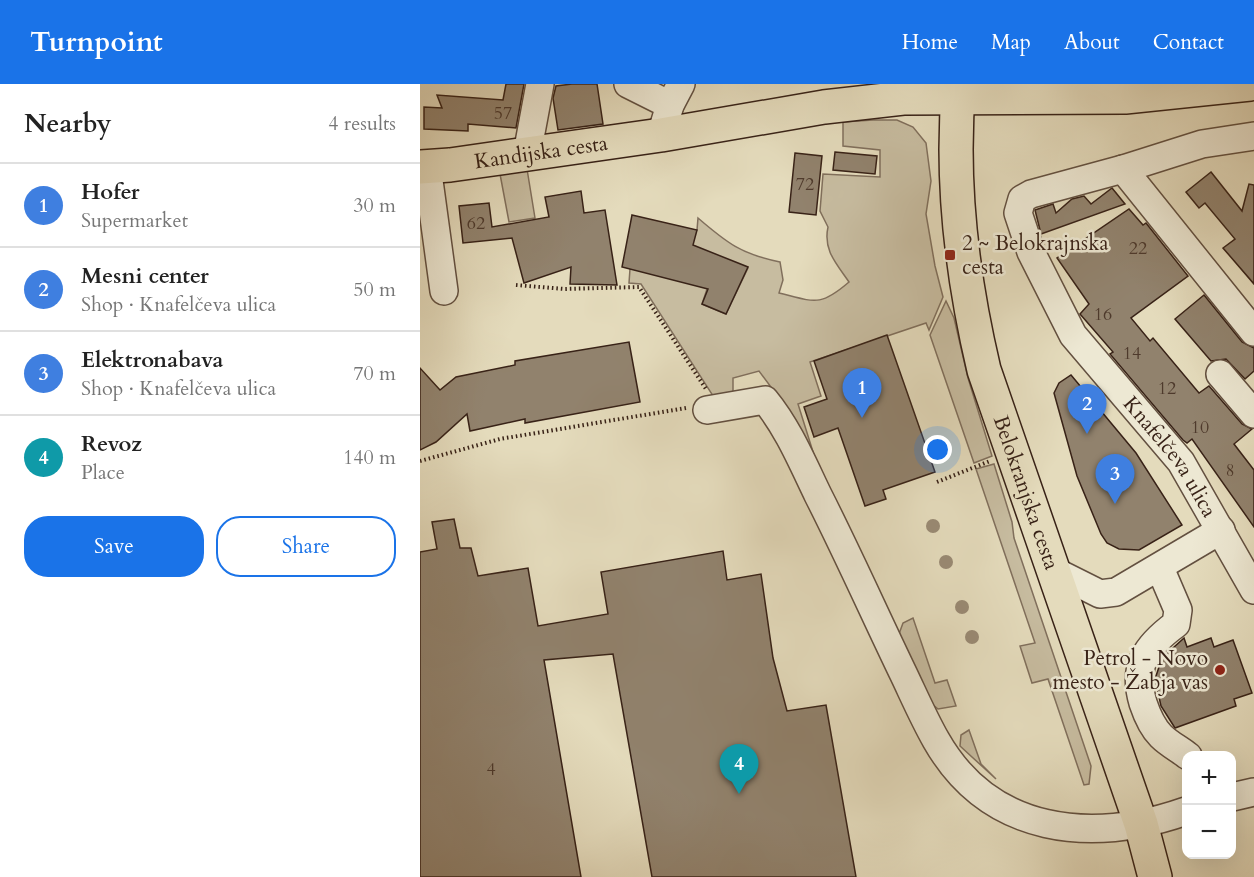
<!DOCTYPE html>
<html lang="en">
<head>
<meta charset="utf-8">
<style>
  :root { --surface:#fff; --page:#f6f6f6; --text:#222; --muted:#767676; --line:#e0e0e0; --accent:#1a73e8 }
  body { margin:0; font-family:Cardo,serif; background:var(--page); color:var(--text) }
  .controls { position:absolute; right:18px; bottom:18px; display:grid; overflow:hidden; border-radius:12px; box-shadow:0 6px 24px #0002 }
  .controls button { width:54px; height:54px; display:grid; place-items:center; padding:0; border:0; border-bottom:2px solid var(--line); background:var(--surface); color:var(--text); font:30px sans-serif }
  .you { position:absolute; left:518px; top:366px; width:21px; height:21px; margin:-15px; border:4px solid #fff; border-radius:50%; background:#1a73e8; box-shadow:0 0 0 9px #1a73e833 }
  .badge { display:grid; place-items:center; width:39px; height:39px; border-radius:50%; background:var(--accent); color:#fff; font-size:20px; font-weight:700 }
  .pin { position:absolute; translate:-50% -50px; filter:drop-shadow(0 2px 3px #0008) }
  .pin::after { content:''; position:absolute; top:32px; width:21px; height:18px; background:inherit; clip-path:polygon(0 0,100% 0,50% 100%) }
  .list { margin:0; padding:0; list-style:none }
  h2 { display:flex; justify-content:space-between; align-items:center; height:78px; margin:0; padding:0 24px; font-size:26px }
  h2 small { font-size:20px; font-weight:400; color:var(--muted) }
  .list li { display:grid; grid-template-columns:39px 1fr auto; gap:18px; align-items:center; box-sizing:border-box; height:84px; padding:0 24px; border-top:2px solid var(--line) }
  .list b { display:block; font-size:22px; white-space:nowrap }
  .list p { margin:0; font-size:20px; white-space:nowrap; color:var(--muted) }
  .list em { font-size:20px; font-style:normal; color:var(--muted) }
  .actions { display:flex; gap:12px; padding:18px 24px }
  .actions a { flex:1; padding:14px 0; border:2px solid var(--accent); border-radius:24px; text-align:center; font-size:21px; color:var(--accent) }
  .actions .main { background:var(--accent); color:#fff }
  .map { position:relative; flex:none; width:834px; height:793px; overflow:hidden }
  header { display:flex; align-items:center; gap:36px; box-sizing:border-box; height:84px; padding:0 30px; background:var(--accent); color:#fff }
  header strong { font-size:28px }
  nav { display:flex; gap:33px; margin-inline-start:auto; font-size:21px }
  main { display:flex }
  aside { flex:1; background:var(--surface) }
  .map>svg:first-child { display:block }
</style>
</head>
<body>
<header>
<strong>Turnpoint</strong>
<nav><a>Home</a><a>Map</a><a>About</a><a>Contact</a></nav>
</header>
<main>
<aside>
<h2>Nearby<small>4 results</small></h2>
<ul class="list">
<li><span class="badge" style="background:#3f7fe0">1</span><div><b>Hofer</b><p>Supermarket</p></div><em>30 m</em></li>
<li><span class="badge" style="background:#3f7fe0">2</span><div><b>Mesni center</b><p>Shop · Knafelčeva ulica</p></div><em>50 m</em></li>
<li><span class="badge" style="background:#3f7fe0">3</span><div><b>Elektronabava</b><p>Shop · Knafelčeva ulica</p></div><em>70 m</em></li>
<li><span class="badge" style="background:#0f9aa8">4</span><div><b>Revoz</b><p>Place</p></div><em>140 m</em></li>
</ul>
<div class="actions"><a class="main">Save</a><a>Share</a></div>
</aside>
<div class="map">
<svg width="834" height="793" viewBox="0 0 834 793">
  <rect width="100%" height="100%" fill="#e4dbbc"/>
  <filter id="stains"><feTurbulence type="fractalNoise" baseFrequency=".00333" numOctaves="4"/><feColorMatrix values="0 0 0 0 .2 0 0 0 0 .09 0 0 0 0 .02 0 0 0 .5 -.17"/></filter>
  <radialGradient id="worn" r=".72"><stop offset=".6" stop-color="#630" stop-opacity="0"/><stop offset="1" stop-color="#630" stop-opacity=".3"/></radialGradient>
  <g fill="#c7bca0" stroke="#806f5c" stroke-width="1.5" fill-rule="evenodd">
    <path d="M453 36H477L493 43 506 59 511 97 506 130 515 182 523 213 509 246 506 239 390 278 401 312 378 320 399 387 368 326 339 287 313 294V311L295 315 221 200 209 199 210 185 277 146 278 134C307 159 321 170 360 178L363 196 359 209C395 218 400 223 429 198 416 179 403 166 408 143L400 127 403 90 460 93V66L423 62V38ZM298 172 328 184 306 230 282 220Z"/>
    <path d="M107 85 115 134 89 138 80 90Z"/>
    <path d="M526 217 534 234 548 294 572 372 554 379 510 251Z"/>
    <path d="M574 380 592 438 594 454 671 682 669 700 664 701 628 595 612 599 600 562 615 559 556 385Z"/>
    <path d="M493 534 515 599 527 596 536 622 518 625 512 620 479 550 483 539Z"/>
    <path d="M549 646 561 680 576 695 540 662 541 651Z"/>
  </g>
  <g fill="#91826d" stroke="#382217" stroke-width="1.5">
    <path d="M86 0H104L96 44 48 40V47L4 45V23L22 24 17 11 83 16Z"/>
    <path d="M152 0H177L183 40 138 46 133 14 136 2Z"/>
    <path d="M415 68 457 72 455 90 413 86Z"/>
    <path d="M375 69 402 72 396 131 369 128Z"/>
    <path d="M791 88 822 127 829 100 834 101V200L803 164 815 155 785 119 779 124 766 108Z"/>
    <path d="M692 104 705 120 621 150 615 126 633 120 636 129 652 115 664 112 671 120Z"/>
    <path d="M161 107 164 129 185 126 197 201 150 200 151 183 104 199 92 154 43 159 39 122 69 119 72 143 129 133 125 113Z"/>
    <path d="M709 125 723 141 726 139 768 192 711 234 730 257 733 254 779 309 789 302 822 340 832 345 814 360 834 386V443L772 355 767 359 763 356 690 270 693 268 660 230 669 220 637 174Z"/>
    <path d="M212 131 277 146 273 161 328 183 306 230 282 220 288 205 202 183Z"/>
    <path d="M784 211 822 258 834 264V287L825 295 806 275 791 277 755 235Z"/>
    <path d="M467 251 515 388 463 406 466 415 445 422 418 344 394 353 384 323 407 315 394 277Z"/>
    <path d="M209 258 220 318 105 339V335L50 347 47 330 16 358 0 366V284L20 306 36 293 95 281V277Z"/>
    <path d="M651 291 716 369 762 441 719 466 699 465 687 459 681 450 657 392 634 309 639 299Z"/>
    <path d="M34 435 40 464H51L58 492 108 484 118 542 188 530 181 488 303 467 307 496 341 490 353 574 367 627 406 621 436 793H232L193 570 124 576 161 793H0V468L17 465 12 438Z"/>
    <path d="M764 554 767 563 791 554 794 563 813 556 832 609 814 615 816 622 755 644 741 622 735 595 742 574Z"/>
  </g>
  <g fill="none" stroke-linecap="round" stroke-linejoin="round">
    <g stroke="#635040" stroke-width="30">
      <g id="minor">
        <path d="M208 0 250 21"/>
        <path d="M241 51 250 21 261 0"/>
        <path id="s1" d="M834 52 782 60 703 85 611 110 602 115 598 129 611 168 653 251 761 378 834 506"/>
        <path d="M107 70 120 0"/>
        <path d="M7 82 24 207"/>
        <path d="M703 85 834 248"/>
        <path d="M800 290 834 330"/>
        <path d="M287 326 345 316C368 344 382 378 398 411 428 470 455 531 484 591 494 612 504 635 516 656 570 751 672 760 766 727"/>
        <path d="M740 484 758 526 756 540C726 562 712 582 723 619 727 631 732 643 741 652 749 660 759 665 768 672"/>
        <path d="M634 487 680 510 696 508 801 446"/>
        <path d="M812 713 834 708"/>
      </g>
    </g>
    <g stroke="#382217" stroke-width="36">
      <g id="major">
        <path id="s2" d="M539 0C530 96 542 193 564 286L721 740 735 793"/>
        <path id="s3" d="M0 83 30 81 241 51 404 23 483 14 705 13 830 0"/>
      </g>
    </g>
    <g stroke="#382217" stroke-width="4" stroke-dasharray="1.5 3" stroke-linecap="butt">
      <path d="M96 201 144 205 219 203 286 305"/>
      <path d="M0 377 80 355 266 324"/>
      <path d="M517 398 570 377"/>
    </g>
    <use href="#minor" stroke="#ede8d3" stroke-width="27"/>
    <use href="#major" stroke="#e4dbbc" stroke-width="33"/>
  </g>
  <g fill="#998a74">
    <circle cx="513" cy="442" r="7"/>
    <circle cx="526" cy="478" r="7"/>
    <circle cx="542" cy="523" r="7"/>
    <circle cx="552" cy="553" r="7"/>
  </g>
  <g fill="#8f2418" stroke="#ede8d3" stroke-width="2">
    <rect x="524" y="165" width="12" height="12" rx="3"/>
    <circle cx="800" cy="586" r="6"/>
  </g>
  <g text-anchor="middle" stroke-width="5" stroke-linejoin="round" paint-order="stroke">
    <g font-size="18" fill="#4e3a2c">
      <text x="83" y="35">57</text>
      <text x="385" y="106">72</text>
      <text x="56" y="145">62</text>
      <text x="718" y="170">22</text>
      <text x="683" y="236">16</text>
      <text x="712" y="275">14</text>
      <text x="747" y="310">12</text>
      <text x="780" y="349">10</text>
      <text x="810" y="392">8</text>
      <text x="71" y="691">4</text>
    </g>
    <g font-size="21" fill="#382217" stroke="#ede8d3">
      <text dy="7" stroke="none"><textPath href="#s3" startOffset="122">Kandijska cesta</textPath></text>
      <text dy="7" stroke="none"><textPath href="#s1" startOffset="546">Knafelčeva ulica</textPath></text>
      <text dy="7" stroke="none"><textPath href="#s2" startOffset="418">Belokranjska cesta</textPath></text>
    </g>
    <g font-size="21" fill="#382217" stroke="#ede8d3" text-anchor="start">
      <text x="542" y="166">2 ~ Belokrajnska<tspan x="542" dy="24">cesta</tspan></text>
      <text x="788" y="581" text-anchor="end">Petrol - Novo<tspan x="788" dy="24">mesto - Žabja vas</tspan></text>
    </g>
  </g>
  <rect width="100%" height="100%" filter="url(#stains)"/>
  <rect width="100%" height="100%" fill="url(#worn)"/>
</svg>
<div class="controls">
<button>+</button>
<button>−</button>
</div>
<div class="you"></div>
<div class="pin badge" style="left:442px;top:334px;background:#3f7fe0">1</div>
<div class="pin badge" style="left:667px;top:350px;background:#3f7fe0">2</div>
<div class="pin badge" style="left:695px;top:420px;background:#3f7fe0">3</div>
<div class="pin badge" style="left:319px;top:710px;background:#0f9aa8">4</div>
</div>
</main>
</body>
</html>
